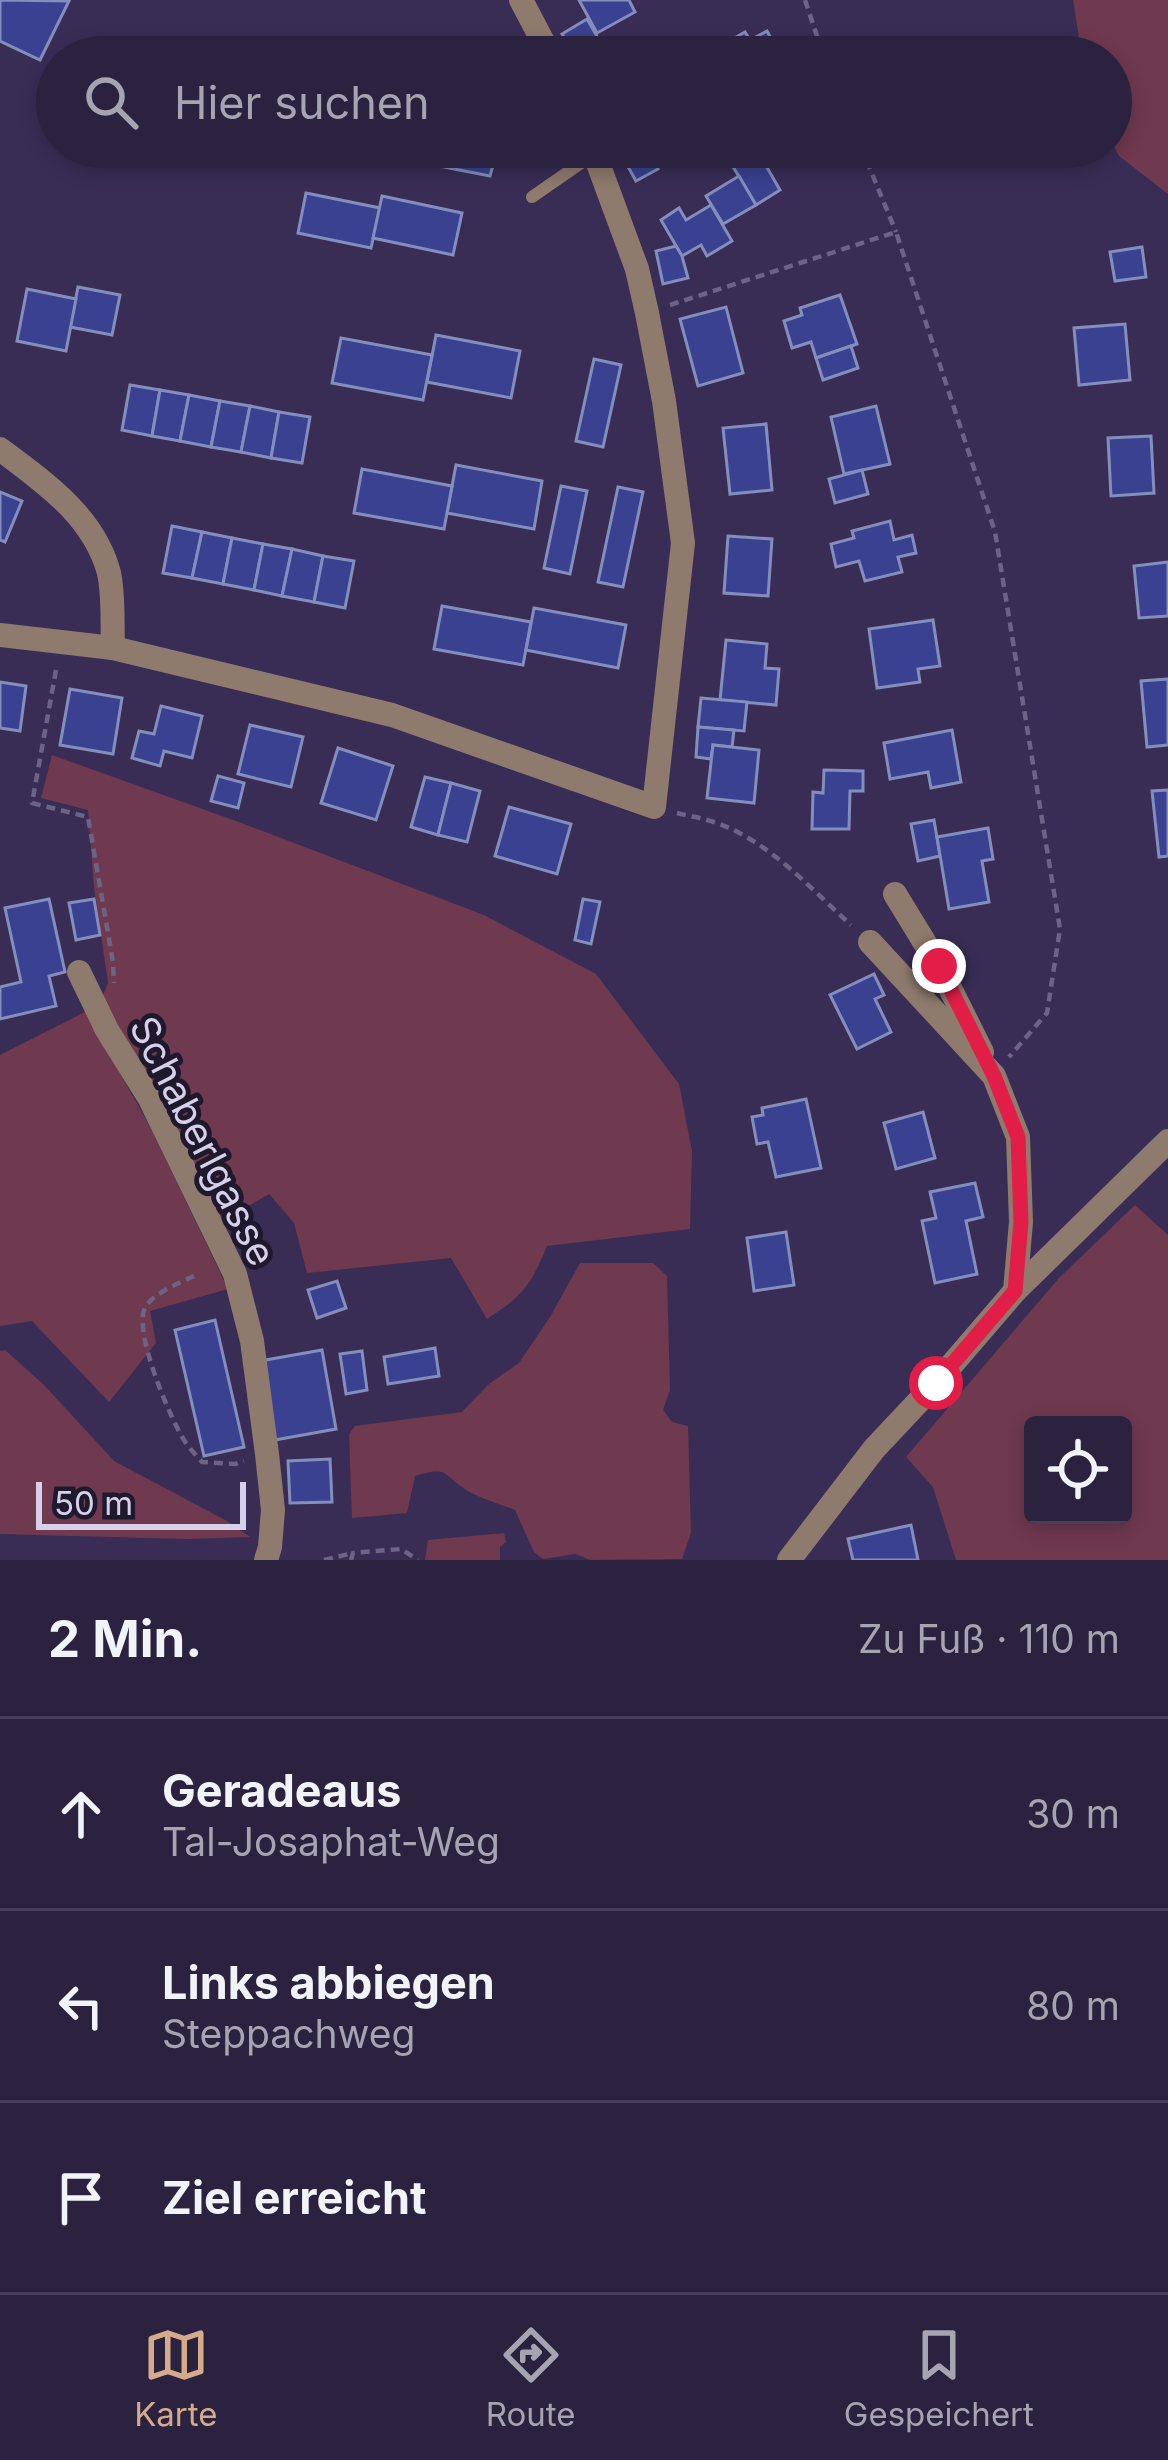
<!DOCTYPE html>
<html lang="de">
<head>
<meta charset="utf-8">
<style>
  :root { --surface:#2b2240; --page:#332a47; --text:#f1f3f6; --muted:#a6a4b1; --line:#473f59; --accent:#d6ab8b }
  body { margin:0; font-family:Inter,sans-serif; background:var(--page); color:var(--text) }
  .controls { position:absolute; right:36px; bottom:36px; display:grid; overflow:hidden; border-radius:12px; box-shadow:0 6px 18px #0003 }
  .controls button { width:108px; height:108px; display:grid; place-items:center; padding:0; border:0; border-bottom:3px solid var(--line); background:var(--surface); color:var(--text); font:60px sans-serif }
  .scale { position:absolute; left:36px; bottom:30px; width:210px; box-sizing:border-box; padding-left:12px; border:6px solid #d6d0ea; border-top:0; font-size:33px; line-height:42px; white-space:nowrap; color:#d6d0ea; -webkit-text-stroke:9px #1e192c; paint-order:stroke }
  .stop { position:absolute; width:36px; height:36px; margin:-27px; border:9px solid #e11d48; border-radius:50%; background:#fff }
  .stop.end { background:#e11d48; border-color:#fff; box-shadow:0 3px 12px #0008 }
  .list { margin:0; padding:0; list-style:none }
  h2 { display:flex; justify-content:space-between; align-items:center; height:156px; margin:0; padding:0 48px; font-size:51px }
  h2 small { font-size:39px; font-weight:400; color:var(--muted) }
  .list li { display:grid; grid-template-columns:78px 1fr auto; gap:36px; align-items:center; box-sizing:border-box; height:192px; padding:0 48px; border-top:3px solid var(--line) }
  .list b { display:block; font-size:45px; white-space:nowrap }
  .list p { margin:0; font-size:39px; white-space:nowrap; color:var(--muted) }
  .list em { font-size:39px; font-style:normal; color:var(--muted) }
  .icon { flex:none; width:66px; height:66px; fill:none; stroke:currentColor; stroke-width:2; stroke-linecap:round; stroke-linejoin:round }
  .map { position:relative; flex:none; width:1168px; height:1560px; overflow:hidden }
  .search { position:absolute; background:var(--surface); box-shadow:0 6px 18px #0003; left:36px; right:36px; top:36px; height:132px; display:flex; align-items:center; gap:30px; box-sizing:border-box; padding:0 42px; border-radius:66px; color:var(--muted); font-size:45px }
  .sheet { height:732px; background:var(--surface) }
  nav { display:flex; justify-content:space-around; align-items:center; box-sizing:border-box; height:168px; border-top:3px solid var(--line); background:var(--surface); font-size:33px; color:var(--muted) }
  nav a { display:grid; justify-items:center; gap:6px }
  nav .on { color:var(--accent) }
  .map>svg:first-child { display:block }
</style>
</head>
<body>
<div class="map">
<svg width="1168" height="1560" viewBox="0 0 1168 1560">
  <rect width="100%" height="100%" fill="#392d56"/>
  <g fill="#6f394f" fill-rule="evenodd">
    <path d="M1073 0H1168V194L1119 156 1111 141V57H1082Z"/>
    <path d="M52 755 236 821 484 915 596 974 679 1084 692 1151 690 1229 547 1246C531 1285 523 1296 487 1319L451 1258 307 1273 294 1223 269 1194 218 1224 100 1002 108 983 94 887 88 810 41 798Z"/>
    <path d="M85 1012 151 1128 228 1289 150 1311 156 1343 109 1402 32 1321 0 1326V1055Z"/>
    <path d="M1135 1205 1168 1235V1560H956L933 1487 906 1457 1059 1278ZM1033 1425H1123V1515H1033Z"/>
    <path d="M580 1263H653L667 1276 670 1390 663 1410 672 1422 688 1426 691 1533 682 1559 590 1560 576 1554 543 1559 534 1552 515 1510C500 1504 482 1499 468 1491 443 1476 450 1465 415 1476L407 1513 352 1518 349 1434 355 1426 462 1412 489 1384 519 1363 550 1317Z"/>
    <path d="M5 1350 44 1385 114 1461 227 1521 250 1537 187 1539 0 1534V1351Z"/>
    <path d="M504 1533 506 1542 500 1547V1560H425L428 1540Z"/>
  </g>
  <g fill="#3a4190" stroke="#848ebd" stroke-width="3">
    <path d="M0 0 69 1 40 60 0 41Z"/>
    <path d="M579 0H629L635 12 597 33Z"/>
    <path d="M587 19 609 57H576L562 34Z"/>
    <path d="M767 31 781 57H737L729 41 745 32 750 40Z"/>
    <path d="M117 147H194L192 163Z"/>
    <path d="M194 147H276L272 166 194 150Z"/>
    <path d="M438 147H498L490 176 434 165Z"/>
    <path d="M617 147H646L658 169 636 181Z"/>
    <path d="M757 150 780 190 756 205 732 165Z"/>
    <path d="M739 176 756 205 723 224 706 196Z"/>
    <path d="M306 193 380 208 371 248 298 233Z"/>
    <path d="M382 196 462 213 453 255 373 238Z"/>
    <path d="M711 205 732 241 707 256 701 245 682 256 661 220 679 208 686 220Z"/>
    <path d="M676 246 682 256 688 278 663 284 656 251Z"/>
    <path d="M1142 247 1146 277 1115 281 1110 252Z"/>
    <path d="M78 287 120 295 112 335 70 327Z"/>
    <path d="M27 289 76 299 66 351 17 341Z"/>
    <path d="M840 295 857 344 816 358 811 342 792 348 784 321 802 315 800 308Z"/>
    <path d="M726 307 743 373 698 386 680 319Z"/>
    <path d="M1125 324 1130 380 1079 385 1074 328Z"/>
    <path d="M436 335 520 351 511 398 427 382Z"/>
    <path d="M341 338 432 355 423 400 332 383Z"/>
    <path d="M851 346 858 368 823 380 816 358Z"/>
    <path d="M594 359 621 365 603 447 576 441Z"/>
    <path d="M130 385 160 390 152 436 122 430Z"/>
    <path d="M160 390 189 395 180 441 152 436Z"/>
    <path d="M189 395 220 401 211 447 180 441Z"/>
    <path d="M220 401 250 406 241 452 211 447Z"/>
    <path d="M250 406 279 412 271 458 241 452Z"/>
    <path d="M876 406 890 464 844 474 831 417Z"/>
    <path d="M279 412 310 417 302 463 271 458Z"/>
    <path d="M766 424 772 490 730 494 723 428Z"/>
    <path d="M1151 436 1154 493 1111 496 1108 438Z"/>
    <path d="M456 465 542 481 534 529 447 513Z"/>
    <path d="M362 469 452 486 444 529 354 513Z"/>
    <path d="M862 470 868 494 835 503 829 479Z"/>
    <path d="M561 486 587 491 570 574 544 568Z"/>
    <path d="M618 487 643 492 623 587 598 582Z"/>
    <path d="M0 492 22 501 5 542 0 540Z"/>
    <path d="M890 521 894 540 912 535 916 553 898 557 902 572 865 581 859 561 836 567 831 544 854 538 852 531Z"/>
    <path d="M172 526 202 532 192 578 163 573Z"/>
    <path d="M202 532 232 538 223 584 192 578Z"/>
    <path d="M728 536 772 539 768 596 724 593Z"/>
    <path d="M232 538 263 544 254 590 223 584Z"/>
    <path d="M263 544 292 549 282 596 254 590Z"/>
    <path d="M292 549 323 556 314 602 282 596Z"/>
    <path d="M323 556 354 561 345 608 314 602Z"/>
    <path d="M1168 562V616L1139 618 1134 566Z"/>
    <path d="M442 606 531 622 523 665 434 649Z"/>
    <path d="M534 608 626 625 618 668 526 650Z"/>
    <path d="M933 620 940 666 918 669 920 682 877 688 869 629Z"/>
    <path d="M726 640 767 644 765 668 779 669 776 705 720 700Z"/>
    <path d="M1168 679V745L1147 747 1141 681Z"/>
    <path d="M0 682 26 686 20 731 0 728Z"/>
    <path d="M70 689 122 698 113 754 60 745Z"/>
    <path d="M701 698 747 702 744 731 698 727Z"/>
    <path d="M161 706 202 716 192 758 164 751 160 766 132 758 139 731 154 734Z"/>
    <path d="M250 725 303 737 291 787 238 774Z"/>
    <path d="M698 727 734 730 732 747 713 745 711 759 696 757Z"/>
    <path d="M952 730 961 782 931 788 928 772 890 779 884 743Z"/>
    <path d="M713 745 759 750 754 803 707 798Z"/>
    <path d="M338 748 393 766 376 820 321 803Z"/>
    <path d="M824 770 863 771V791H850L849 829H812L813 792 823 793Z"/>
    <path d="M218 776 244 783 238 808 211 801Z"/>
    <path d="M425 777 451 783 438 835 411 827Z"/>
    <path d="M451 783 480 791 467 842 438 835Z"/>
    <path d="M1168 790V856L1159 857 1152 791Z"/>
    <path d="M509 807 571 824 557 874 495 856Z"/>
    <path d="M934 820 940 856 918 861 911 824Z"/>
    <path d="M988 828 993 859 982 861 989 902 949 909 937 837Z"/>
    <path d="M49 899 65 972 49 976 56 1006 0 1019V987L21 982 5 908Z"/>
    <path d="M94 899 100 935 76 940 69 903Z"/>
    <path d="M583 899 600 902 591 944 575 940Z"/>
    <path d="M874 974 884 995 875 999 891 1032 857 1049 830 995Z"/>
    <path d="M806 1099 821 1168 776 1177 768 1142 757 1144 752 1117 763 1115 762 1108Z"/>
    <path d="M923 1112 935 1158 896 1169 884 1123Z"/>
    <path d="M975 1183 983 1217 966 1221 977 1274 935 1283 922 1221 936 1218 930 1192Z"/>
    <path d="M786 1232 794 1285 754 1291 747 1238Z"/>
    <path d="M337 1281 346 1308 317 1318 308 1290Z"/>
    <path d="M215 1320 244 1447 204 1456 175 1330Z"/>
    <path d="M435 1348 439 1376 388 1384 384 1357Z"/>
    <path d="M322 1350 336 1429 275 1440 260 1361Z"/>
    <path d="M362 1351 367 1390 346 1394 340 1354Z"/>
    <path d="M330 1459 332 1502 290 1503 288 1461Z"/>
    <path d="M911 1525 918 1560H853L848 1539Z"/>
  </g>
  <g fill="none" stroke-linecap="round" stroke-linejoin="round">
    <g stroke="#6d6387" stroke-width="4.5" stroke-dasharray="9 6" stroke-linecap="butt">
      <path d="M805 0 824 57"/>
      <path d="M861 147 896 232"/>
      <path d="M670 305 896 232 995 532 1060 929 1047 1013 1009 1057"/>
      <path d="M56 670 32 803 88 817 113 962 114 983"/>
      <path d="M677 813C689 816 702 818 714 822 768 840 810 888 851 925"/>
      <path d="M194 1276C179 1283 156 1292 146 1306 131 1327 170 1418 184 1440 189 1448 196 1455 202 1462L235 1464 244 1461"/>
      <path d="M324 1560 353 1553"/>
      <path d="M351 1560 353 1553 401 1549 418 1560"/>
    </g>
    <path stroke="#8f7b6d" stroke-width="12" d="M532 197 594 154"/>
    <g stroke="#8f7b6d" stroke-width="24">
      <path d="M521 0 551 57"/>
      <path d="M0 449C44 482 94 516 109 573 114 596 112 624 113 648"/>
      <path d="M0 635 113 648 392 715 654 807 683 543 664 401 647 313 637 269 592 147"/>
      <path d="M895 894 939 966 982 1052"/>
      <path d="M870 942 994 1076 1018 1137 1021 1222 1015 1291"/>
      <path d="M79 972 107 1030 150 1099 235 1274 252 1341 267 1454 273 1510 270 1547 266 1560"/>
      <path d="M789 1560 874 1449 936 1383 1015 1291 1168 1141"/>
    </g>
  </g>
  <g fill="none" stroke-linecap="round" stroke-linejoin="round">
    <path stroke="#e11d48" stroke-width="15" d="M936 1383 1015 1291 1021 1222 1018 1137 994 1076 939 966"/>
  </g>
  <g text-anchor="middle" stroke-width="10" stroke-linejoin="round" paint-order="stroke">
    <g font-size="39" fill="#d6d0ea" stroke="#1e192c">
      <text transform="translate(203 1141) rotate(63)" y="14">Schaberlgasse</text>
    </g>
  </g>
</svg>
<div class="controls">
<button><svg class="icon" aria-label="locate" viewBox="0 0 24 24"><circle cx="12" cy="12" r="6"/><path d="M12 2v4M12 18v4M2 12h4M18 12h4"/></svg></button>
</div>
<div class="scale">50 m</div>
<div class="stop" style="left:936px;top:1383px"></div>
<div class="stop end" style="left:939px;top:966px"></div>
<div class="search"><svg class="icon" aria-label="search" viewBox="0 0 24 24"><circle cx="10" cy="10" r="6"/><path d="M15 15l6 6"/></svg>Hier suchen</div>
</div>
<section class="sheet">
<h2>2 Min.<small>Zu Fuß · 110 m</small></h2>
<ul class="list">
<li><svg class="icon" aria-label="ahead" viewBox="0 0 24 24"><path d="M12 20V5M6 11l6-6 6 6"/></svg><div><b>Geradeaus</b><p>Tal-Josaphat-Weg</p></div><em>30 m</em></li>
<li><svg class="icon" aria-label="left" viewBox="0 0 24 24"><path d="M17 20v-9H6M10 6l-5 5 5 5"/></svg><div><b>Links abbiegen</b><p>Steppachweg</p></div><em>80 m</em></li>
<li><svg class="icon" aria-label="arrive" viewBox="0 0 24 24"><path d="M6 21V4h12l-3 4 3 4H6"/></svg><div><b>Ziel erreicht</b></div></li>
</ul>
</section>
<nav>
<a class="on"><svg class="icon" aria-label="map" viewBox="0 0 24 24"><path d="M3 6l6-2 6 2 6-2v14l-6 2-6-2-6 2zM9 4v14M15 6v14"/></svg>Karte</a>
<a><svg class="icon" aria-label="directions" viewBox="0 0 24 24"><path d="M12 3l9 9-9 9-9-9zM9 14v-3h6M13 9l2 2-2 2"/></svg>Route</a>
<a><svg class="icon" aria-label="saved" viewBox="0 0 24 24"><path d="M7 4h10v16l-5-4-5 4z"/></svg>Gespeichert</a>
</nav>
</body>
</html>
